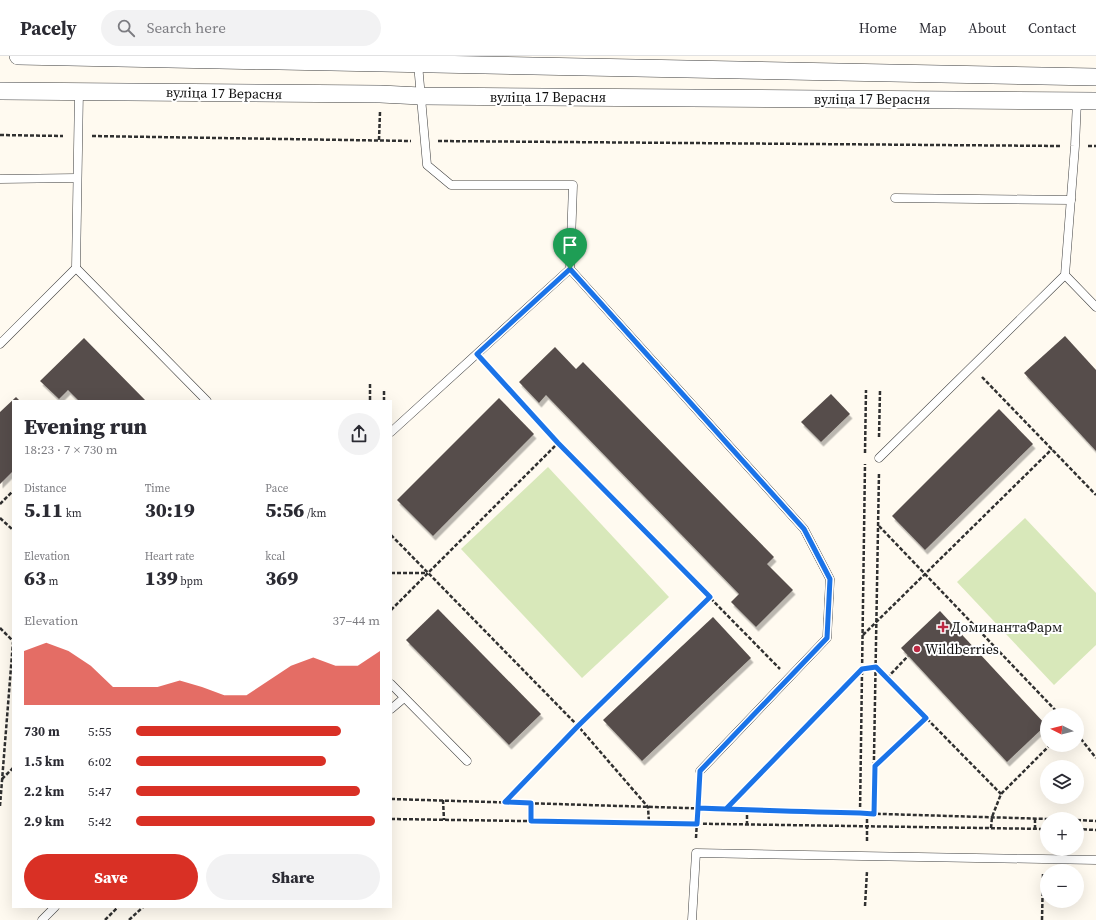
<!DOCTYPE html>
<html lang="en">
<head>
<meta charset="utf-8">
<style>
  :root { --surface:#fff; --page:#f2f2f3; --text:#2b2b33; --muted:#7c7c81; --line:#e1e1e2; --accent:#d93025 }
  body { margin:0; font-family:"Source Serif 4",serif; background:var(--page); color:var(--text); height:100vh; display:flex; flex-direction:column; font-size:15px; white-space:nowrap }
  * { box-sizing:border-box; margin:0 }
  p { font-size:13px; color:var(--muted) }
  .icon { flex:none; width:22px; height:22px; fill:none; stroke:currentColor; stroke-width:2; stroke-linecap:round; stroke-linejoin:round }
  .map { position:relative; flex:1; overflow:hidden }
  .details { position:absolute; left:12px; top:344px; width:380px; height:508px; display:flex; flex-direction:column; background:var(--surface); border-radius:0px; box-shadow:0 4px 16px #0002 }
  .details>* { flex:none }
  .needle { width:26px; rotate:276deg }
  .buttons { position:absolute; left:1040px; top:652px; display:grid; gap:8px }
  .buttons a { display:grid; place-items:center; width:44px; height:44px; border-radius:50%; background:var(--surface); box-shadow:0 4px 16px #0002; font-size:20px }
  .pin { position:absolute; display:grid; place-items:center; width:34px; height:34px; color:#fff; margin:-41px -17px; border-radius:50% 50% 50% 0; rotate:-45deg; box-shadow:0 0 4px #0007 }
  .pin .icon { rotate:45deg }
  .round { display:grid; place-items:center; flex:none; width:42px; height:42px; border-radius:21px; background:var(--page) }
  .head { display:flex; align-items:center; justify-content:space-between; height:68px; padding:0 12px }
  h1 { font-size:22px; font-weight:800; line-height:30px }
  .metrics { display:grid; grid-template-columns:repeat(3,1fr); gap:6px; height:68px; padding:4px 12px }
  .metrics div { display:grid; align-content:center }
  .metrics b { font-size:20px; font-weight:800 }
  .metrics small { font-size:11px; font-weight:400 }
  .metrics p { font-size:11px }
  .chart { height:112px; padding:8px 12px }
  .chart p { display:flex; justify-content:space-between }
  .chart svg { width:100%; height:72px; margin-top:4px; fill:var(--accent); opacity:.7 }
  .cta { display:flex; gap:8px; margin-top:auto; padding:8px 12px }
  .cta a { flex:1; height:46px; border-radius:24px; background:var(--accent); color:#fff; font-size:16px; font-weight:800; line-height:46px; text-align:center }
  .cta a+a { background:var(--page); color:var(--text) }
  ul { padding:0 12px; list-style:none; font-size:13px }
  li { display:grid; grid-template-columns:64px 48px 1fr; align-items:center; height:30px }
  li i { height:10px; border-radius:5px; background:var(--accent) }
  header { display:flex; align-items:center; gap:24px; box-sizing:border-box; height:56px; padding:0 20px; background:var(--surface); border-bottom:1px solid var(--line) }
  header strong { font-size:19px }
  nav { display:flex; gap:22px; margin-inline-start:auto; font-size:14px }
  .search { width:280px; height:36px; background:var(--page); display:flex; align-items:center; gap:10px; box-sizing:border-box; padding:0 14px; border-radius:22px; color:var(--muted); font-size:15px }
  .map>svg:first-child { display:block }
  .green { fill:#d8e8ba }
  .building { fill:#574e4b; filter:url(#shadow) }
  .lines { fill:none; stroke-linecap:round; stroke-linejoin:round }
  .lane-casing { stroke:#414141; stroke-width:9 }
  .street-casing { stroke:#414141; stroke-width:18 }
  .path { stroke:#303030; stroke-width:2.5; stroke-dasharray:4 2; stroke-linecap:butt }
  .lane { stroke:#fff; stroke-width:8 }
  .street { stroke:#fff; stroke-width:17 }
  .route-casing { stroke:#fff; stroke-width:8 }
  .route { stroke:#1a73e8; stroke-width:5 }
  .poi-dot { fill:#bc2943; stroke:#fff; stroke-width:1.5 }
  .labels { text-anchor:middle; dominant-baseline:central; stroke-width:4; stroke-linejoin:round; paint-order:stroke }
  .street-label { font-size:14px; fill:#0e0e0e; stroke:#fff }
  .poi-label { font-size:14px; fill:#0e0e0e; stroke:#fff; text-anchor:start }
</style>
</head>
<body>
<header>
<strong>Pacely</strong>
<div class="search"><svg class="icon" aria-label="search" viewBox="0 0 24 24"><circle cx="10" cy="10" r="6"/><path d="M15 15l6 6"/></svg>Search here</div>
<nav><a>Home</a><a>Map</a><a>About</a><a>Contact</a></nav>
</header>
<div class="map">
<svg width="1096" height="864" viewBox="0 0 1096 864">
  <defs>
    <filter id="shadow"><feDropShadow dx="2.5" dy="4.5" stdDeviation="0" flood-color="#0004"/></filter>
  </defs>
  <rect width="100%" height="100%" fill="#fffaf0"/>
  <!-- green -->
  <g class="green">
    <path d="M548,411l121,130 -87,81 -121,-129z"/>
    <path d="M1025,462l71,75v52l-42,40 -97,-103z"/>
  </g>
  <!-- building -->
  <g class="building">
    <path d="M1065,280l31,34v81l-72,-78z"/>
    <path d="M84,282l62,63h-67l-11,-11 -9,9 -19,-18z"/>
    <path d="M555,291l21,22 7,-7 191,195 -7,7 26,26 -37,37 -25,-25 8,-8 -193,-199 -7,8 -20,-21z"/>
    <path d="M831,338l19,20 -29,28 -20,-20z"/>
    <path d="M16,341l4,4h-7v70l-13,13v-72z"/>
    <path d="M499,342l35,36 -101,102 -36,-36z"/>
    <path d="M999,353l34,35 -108,106 -33,-34z"/>
    <path d="M438,553l103,105 -32,31 -103,-105z"/>
    <path d="M940,555l106,114 -39,37 -106,-114z"/>
    <path d="M713,561l38,41 -109,103 -39,-41z"/>
  </g>
  <g class="lines">
    <!-- lane casing -->
    <g class="lane-casing">
      <g id="lane">
        <path d="M418,8l9,101 24,20h122l-3,84 234,260 26,50 -3,59 -127,133"/>
        <path d="M0,123l77,-1"/>
        <path d="M895,142l176,2"/>
        <path d="M76,212l131,133"/>
        <path d="M1065,219l31,32"/>
        <path d="M0,288l76,-76 3,-177"/>
        <path d="M391,376l179,-163"/>
        <path d="M879,402l186,-183 10,-129 2,-45"/>
        <path d="M391,628l76,77"/>
        <path d="M391,653l13,-11"/>
        <path d="M42,864l13,-13"/>
        <path d="M692,864l4,-67 400,7"/>
      </g>
    </g>
    <!-- street casing -->
    <g class="street-casing">
      <g id="street">
        <path d="M18,0l1078,21"/>
        <path d="M0,35l380,3 41,2 675,5"/>
      </g>
    </g>
    <!-- path -->
    <g class="path">
      <path d="M0,79l63,1"/>
      <path d="M92,80l319,5"/>
      <path d="M379,84l1,-28"/>
      <path d="M438,85l623,5"/>
      <path d="M1088,90h8"/>
      <path d="M487,308l71,79 222,226"/>
      <path d="M982,321l114,118"/>
      <path d="M370,328v17"/>
      <path d="M384,335v10"/>
      <path d="M879,381l1,-46"/>
      <path d="M865,397l1,-63"/>
      <path d="M0,448l13,-13"/>
      <path d="M0,462l13,12"/>
      <path d="M879,470l181,189"/>
      <path d="M391,479l187,191 70,81 1,16"/>
      <path d="M391,517h36"/>
      <path d="M391,554l167,-167"/>
      <path d="M0,572l13,13"/>
      <path d="M863,579l189,-186"/>
      <path d="M887,622l21,-22"/>
      <path d="M1077,678l19,24"/>
      <path d="M875,710l51,-48"/>
      <path d="M2,723l11,-11"/>
      <path d="M391,743l657,20"/>
      <path d="M443,744l1,20"/>
      <path d="M506,746l72,-76 131,-129"/>
      <path d="M531,747v18"/>
      <path d="M0,750l13,-164"/>
      <path d="M726,753l136,-140 14,-2 125,127"/>
      <path d="M860,757l5,-349"/>
      <path d="M867,757v29"/>
      <path d="M873,758l6,-342"/>
      <path d="M391,763l656,10"/>
      <path d="M1035,763v10"/>
      <path d="M1077,764l19,1"/>
      <path d="M747,769v-15"/>
      <path d="M991,772l1,-11 9,-23 49,-49"/>
      <path d="M1077,773l19,1"/>
      <path d="M696,782l3,-53"/>
      <path d="M865,850l2,-35"/>
      <path d="M105,864l13,-13"/>
      <path d="M129,864l14,-13"/>
      <path d="M1042,864l1,-46"/>
    </g>
    <!-- lane -->
    <use href="#lane" class="lane"/>
    <!-- street -->
    <use href="#street" class="street"/>
  </g>
  <g class="lines">
    <!-- route casing -->
    <g class="route-casing">
      <path id="route" d="M570,213l-93,85 81,89 152,154 -132,129 -73,76 26,1v18l166,3 1,-16c54,2 108,4 162,5l14,1 1,-48 51,-48 -50,-51 -14,2 -136,140 -28,-1 2,-37 127,-133 3,-59 -26,-50 -234,-260"/>
    </g>
    <!-- route -->
    <use href="#route" class="route"/>
  </g>
  <!-- markers -->
  <g class="poi-dot">
    <path d="M941 565h4v4h4v4h-4v4h-4v-4h-4v-4h4z"/>
    <circle cx="917" cy="593" r="4"/>
  </g>
  <g class="labels">
    <!-- street labels -->
    <g class="street-label">
      <text transform="translate(224 37) rotate(1)">вуліца 17 Верасня</text>
      <text x="548" y="41">вуліца 17 Верасня</text>
      <text x="872" y="43">вуліца 17 Верасня</text>
    </g>
    <!-- poi labels -->
    <g class="poi-label">
      <text x="951" y="571">ДоминантаФарм</text>
      <text x="925" y="593">Wildberries</text>
    </g>
  </g>
</svg>
<div class="buttons">
<a><svg class="needle" viewBox="-14 -14 28 28"><path d="M0-13l5 13h-10z" fill="#e53935"/><path d="M0 13l5-13h-10z" fill="#7c7c81"/></svg></a>
<a><svg class="icon" aria-label="layers" viewBox="0 0 24 24"><path d="M12 4l9 5-9 5-9-5zM3 14l9 5 9-5"/></svg></a>
<a>+</a>
<a>−</a>
</div>
<div class="pin" style="left:570px;top:213px;background:#1e9e55"><svg class="icon" aria-label="arrive" viewBox="0 0 24 24"><path d="M6 21V4h12l-3 4 3 4H6"/></svg></div>
<section class="details">
<div class="head"><div><h1>Evening run</h1><p>18:23 · 7 × 730 m</p></div><a class="round"><svg class="icon" aria-label="share" viewBox="0 0 24 24"><path d="M12 15V3M7 8l5-5 5 5M5 13v7h14v-7"/></svg></a></div>
<div class="metrics">
<div><p>Distance</p><b>5.11<small> km</small></b></div>
<div><p>Time</p><b>30:19</b></div>
<div><p>Pace</p><b>5:56<small> /km</small></b></div>
</div>
<div class="metrics">
<div><p>Elevation</p><b>63<small> m</small></b></div>
<div><p>Heart rate</p><b>139<small> bpm</small></b></div>
<div><p>kcal</p><b>369</b></div>
</div>
<div class="chart"><p><span>Elevation</span>37–44 m</p>
<svg viewBox="0 0 160 44" preserveAspectRatio="none"><path d="M0 44V11L10 6L20 11L30 20L40 33L50 33L60 33L70 29L80 33L90 38L100 38L110 29L120 20L130 15L140 20L150 20L160 11V44z"/></svg>
</div>
<ul>
<li><b>730 m</b>5:55<i style="width:84%"></i></li>
<li><b>1.5 km</b>6:02<i style="width:78%"></i></li>
<li><b>2.2 km</b>5:47<i style="width:92%"></i></li>
<li><b>2.9 km</b>5:42<i style="width:98%"></i></li>
</ul>
<div class="cta"><a>Save</a><a>Share</a></div>
</section>
</div>
</body>
</html>
